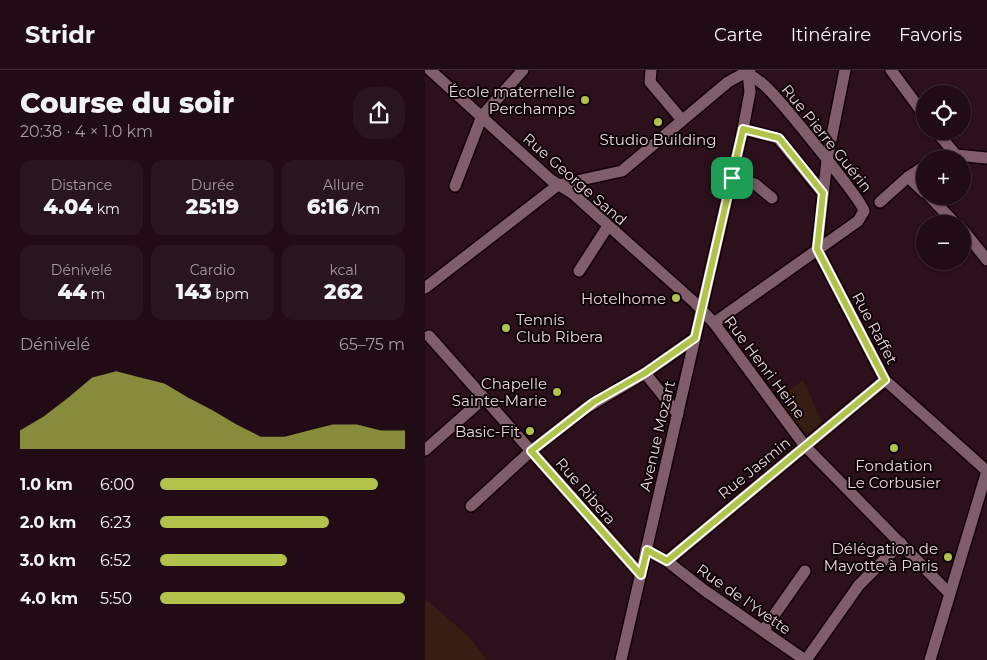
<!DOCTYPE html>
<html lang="fr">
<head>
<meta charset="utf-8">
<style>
  :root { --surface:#210c15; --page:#29151e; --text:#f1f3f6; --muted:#a29ba0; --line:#3e2c34; --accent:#b2c34c }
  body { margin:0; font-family:Montserrat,sans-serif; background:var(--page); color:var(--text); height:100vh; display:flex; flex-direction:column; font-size:19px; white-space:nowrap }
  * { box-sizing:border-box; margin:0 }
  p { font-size:16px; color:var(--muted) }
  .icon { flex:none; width:28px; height:28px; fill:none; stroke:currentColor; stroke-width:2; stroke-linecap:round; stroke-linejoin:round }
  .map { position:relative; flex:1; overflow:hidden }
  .side { display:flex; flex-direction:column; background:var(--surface); width:425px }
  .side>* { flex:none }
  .controls { position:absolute; left:491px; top:15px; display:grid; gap:10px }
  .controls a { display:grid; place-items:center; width:55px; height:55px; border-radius:50%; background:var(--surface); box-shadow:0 1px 4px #0004,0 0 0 1px var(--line); font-size:25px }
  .pin { position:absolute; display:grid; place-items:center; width:42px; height:42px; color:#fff; margin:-21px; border-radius:10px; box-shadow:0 2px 8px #0006 }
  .round { display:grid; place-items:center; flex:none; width:52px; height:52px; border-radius:20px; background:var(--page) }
  .head { display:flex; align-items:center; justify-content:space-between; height:85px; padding:0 20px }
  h1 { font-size:28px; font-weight:800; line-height:38px }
  .stats { display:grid; grid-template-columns:repeat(3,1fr); gap:8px; height:85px; padding:5px 20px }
  .stats div { display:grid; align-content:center; border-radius:12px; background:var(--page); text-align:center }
  .stats b { font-size:21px; font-weight:800 }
  .stats small { font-size:14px; font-weight:400 }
  .stats p { font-size:14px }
  .chart { height:140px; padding:10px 20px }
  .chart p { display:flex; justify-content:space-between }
  .chart svg { width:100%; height:90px; margin-top:5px; fill:var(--accent); opacity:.7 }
  ul { padding:0 20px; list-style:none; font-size:16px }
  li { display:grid; grid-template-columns:80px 60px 1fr; align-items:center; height:38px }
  li i { height:12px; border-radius:6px; background:var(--accent) }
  header { display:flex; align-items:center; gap:30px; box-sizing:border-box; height:70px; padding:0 25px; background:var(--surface); border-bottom:1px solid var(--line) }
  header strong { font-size:24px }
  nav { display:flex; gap:28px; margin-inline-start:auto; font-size:18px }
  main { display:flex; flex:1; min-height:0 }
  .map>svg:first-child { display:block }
  .green { fill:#371e13 }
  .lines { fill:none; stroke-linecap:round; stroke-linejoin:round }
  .minor-casing { stroke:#130007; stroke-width:14 }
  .minor { stroke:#805d6a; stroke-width:11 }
  .route-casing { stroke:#fff; stroke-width:10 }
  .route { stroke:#b2c34c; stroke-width:6 }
  .poi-dot { fill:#b2c34c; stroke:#0d0306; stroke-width:2 }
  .labels { text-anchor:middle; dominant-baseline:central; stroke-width:4; stroke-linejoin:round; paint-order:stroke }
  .poi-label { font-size:15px; fill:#e9d4db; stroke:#0d0306; text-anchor:end }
  .street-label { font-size:15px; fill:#e9d4db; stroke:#0d0306 }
</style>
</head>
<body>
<header>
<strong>Stridr</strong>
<nav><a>Carte</a><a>Itinéraire</a><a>Favoris</a></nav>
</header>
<main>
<section class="side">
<div class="head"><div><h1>Course du soir</h1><p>20:38 · 4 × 1.0 km</p></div><a class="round"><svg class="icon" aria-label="share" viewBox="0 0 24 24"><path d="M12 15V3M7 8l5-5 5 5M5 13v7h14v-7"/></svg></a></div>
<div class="stats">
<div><p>Distance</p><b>4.04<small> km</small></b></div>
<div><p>Durée</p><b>25:19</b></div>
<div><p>Allure</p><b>6:16<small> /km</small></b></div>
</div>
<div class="stats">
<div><p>Dénivelé</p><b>44<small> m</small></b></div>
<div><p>Cardio</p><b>143<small> bpm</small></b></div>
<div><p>kcal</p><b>262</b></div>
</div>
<div class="chart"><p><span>Dénivelé</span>65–75 m</p>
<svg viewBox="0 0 160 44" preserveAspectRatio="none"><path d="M0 44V35L10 28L20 19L30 9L40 6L50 9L60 12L70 19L80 25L90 32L100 38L110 38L120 35L130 32L140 32L150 35L160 35V44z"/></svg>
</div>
<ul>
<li><b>1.0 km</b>6:00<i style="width:89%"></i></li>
<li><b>2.0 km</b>6:23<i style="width:69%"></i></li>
<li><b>3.0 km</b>6:52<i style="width:52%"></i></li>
<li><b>4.0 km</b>5:50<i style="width:100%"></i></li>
</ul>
</section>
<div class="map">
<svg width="562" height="590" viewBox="0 0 562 590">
  <rect width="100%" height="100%" fill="#2c101c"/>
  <!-- green -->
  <g class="green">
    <path d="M378,310l19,42 -12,10 -6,-1 -26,-32z"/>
    <path d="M3,531l41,36 18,23h-62v-57z"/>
  </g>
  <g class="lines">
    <!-- minor casing -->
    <g class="minor-casing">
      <g id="minor">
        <path d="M5,0l121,110 21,13 122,109 20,21 91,123 144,147"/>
        <path d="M226,0l-1,12 32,38"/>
        <path d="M466,0l34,46"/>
        <path d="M318,59l35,9 45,55"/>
        <path d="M511,61l20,24"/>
        <path d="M521,89l10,-4 31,3"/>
        <path d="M483,107l17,16"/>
        <path d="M307,108l23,6 17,14"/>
        <path d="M30,116l27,-70 41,-46"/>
        <path d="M504,126l27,28"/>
        <path d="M455,132l28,-25 17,-11"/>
        <path d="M538,160l24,30"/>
        <path d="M392,179l68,131 102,91"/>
        <path d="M392,179l10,-89 18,-90"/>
        <path d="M154,201l29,-45"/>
        <path d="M0,218l133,-103 64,-14 106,-89 22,-12"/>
        <path d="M289,253l144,-102 6,-10c-3,-12 -87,-115 -100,-126 -6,-5 -13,-11 -20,-13"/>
        <path d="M4,266l212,239"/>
        <path d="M220,303l33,41"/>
        <path d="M0,380l59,-52"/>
        <path d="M46,436l60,-55 55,-43 59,-35 50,-35"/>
        <path d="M221,480l21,11 37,29 101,70"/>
        <path d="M242,491l218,-181"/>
        <path d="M338,561l42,-60"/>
        <path d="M196,590l122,-531 7,-37 -2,-19"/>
        <path d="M381,590l53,-75 42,-42"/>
        <path d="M505,590l57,-189"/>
      </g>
    </g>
    <!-- minor -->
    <use href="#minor" class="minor"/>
  </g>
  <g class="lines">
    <!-- route casing -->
    <g class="route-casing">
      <path id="route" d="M318,59l36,9 44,55 -6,56 68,131 -218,181 -20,-11 -6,25 -110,-124 63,-49 51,-29 50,-35z"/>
    </g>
    <!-- route -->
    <use href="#route" class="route"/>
  </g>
  <!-- markers -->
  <g class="poi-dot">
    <circle cx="160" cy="30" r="5"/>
    <circle cx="233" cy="52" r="5"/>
    <circle cx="251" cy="228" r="5"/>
    <circle cx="81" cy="258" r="5"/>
    <circle cx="132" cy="322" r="5"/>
    <circle cx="105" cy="361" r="5"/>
    <circle cx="469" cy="378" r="5"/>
    <circle cx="523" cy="487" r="5"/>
  </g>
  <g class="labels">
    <!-- poi labels -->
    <g class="poi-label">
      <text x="150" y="21">École maternelle<tspan x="150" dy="17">Perchamps</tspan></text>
      <text x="233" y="69" text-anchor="middle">Studio Building</text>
      <text x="241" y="228">Hotelhome</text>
      <text x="91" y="249" text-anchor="start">Tennis<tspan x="91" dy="17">Club Ribera</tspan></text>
      <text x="122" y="313">Chapelle<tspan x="122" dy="17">Sainte-Marie</tspan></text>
      <text x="95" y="361">Basic-Fit</text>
      <text x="469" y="395" text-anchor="middle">Fondation<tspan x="469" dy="17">Le Corbusier</tspan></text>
      <text x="513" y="478">Délégation de<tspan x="513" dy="17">Mayotte à Paris</tspan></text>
    </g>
    <!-- street labels -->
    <g class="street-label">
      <text transform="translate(402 68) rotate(51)">Rue Pierre Guérin</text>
      <text transform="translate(150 109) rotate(41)">Rue George Sand</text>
      <text transform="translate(450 258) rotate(62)">Rue Raffet</text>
      <text transform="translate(340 297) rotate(53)">Rue Henri Heine</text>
      <text transform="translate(232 366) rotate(-77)">Avenue Mozart</text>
      <text transform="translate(329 398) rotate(-39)">Rue Jasmin</text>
      <text transform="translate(161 421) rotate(49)">Rue Ribera</text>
      <text transform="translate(319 529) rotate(35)">Rue de l'Yvette</text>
    </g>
  </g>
</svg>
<div class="controls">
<a><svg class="icon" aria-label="locate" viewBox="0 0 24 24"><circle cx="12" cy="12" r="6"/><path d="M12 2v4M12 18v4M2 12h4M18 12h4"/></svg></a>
<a>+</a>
<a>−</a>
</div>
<div class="pin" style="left:307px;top:108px;background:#1e9e55"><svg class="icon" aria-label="arrive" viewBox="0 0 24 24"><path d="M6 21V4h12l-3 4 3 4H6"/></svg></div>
</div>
</main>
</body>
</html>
